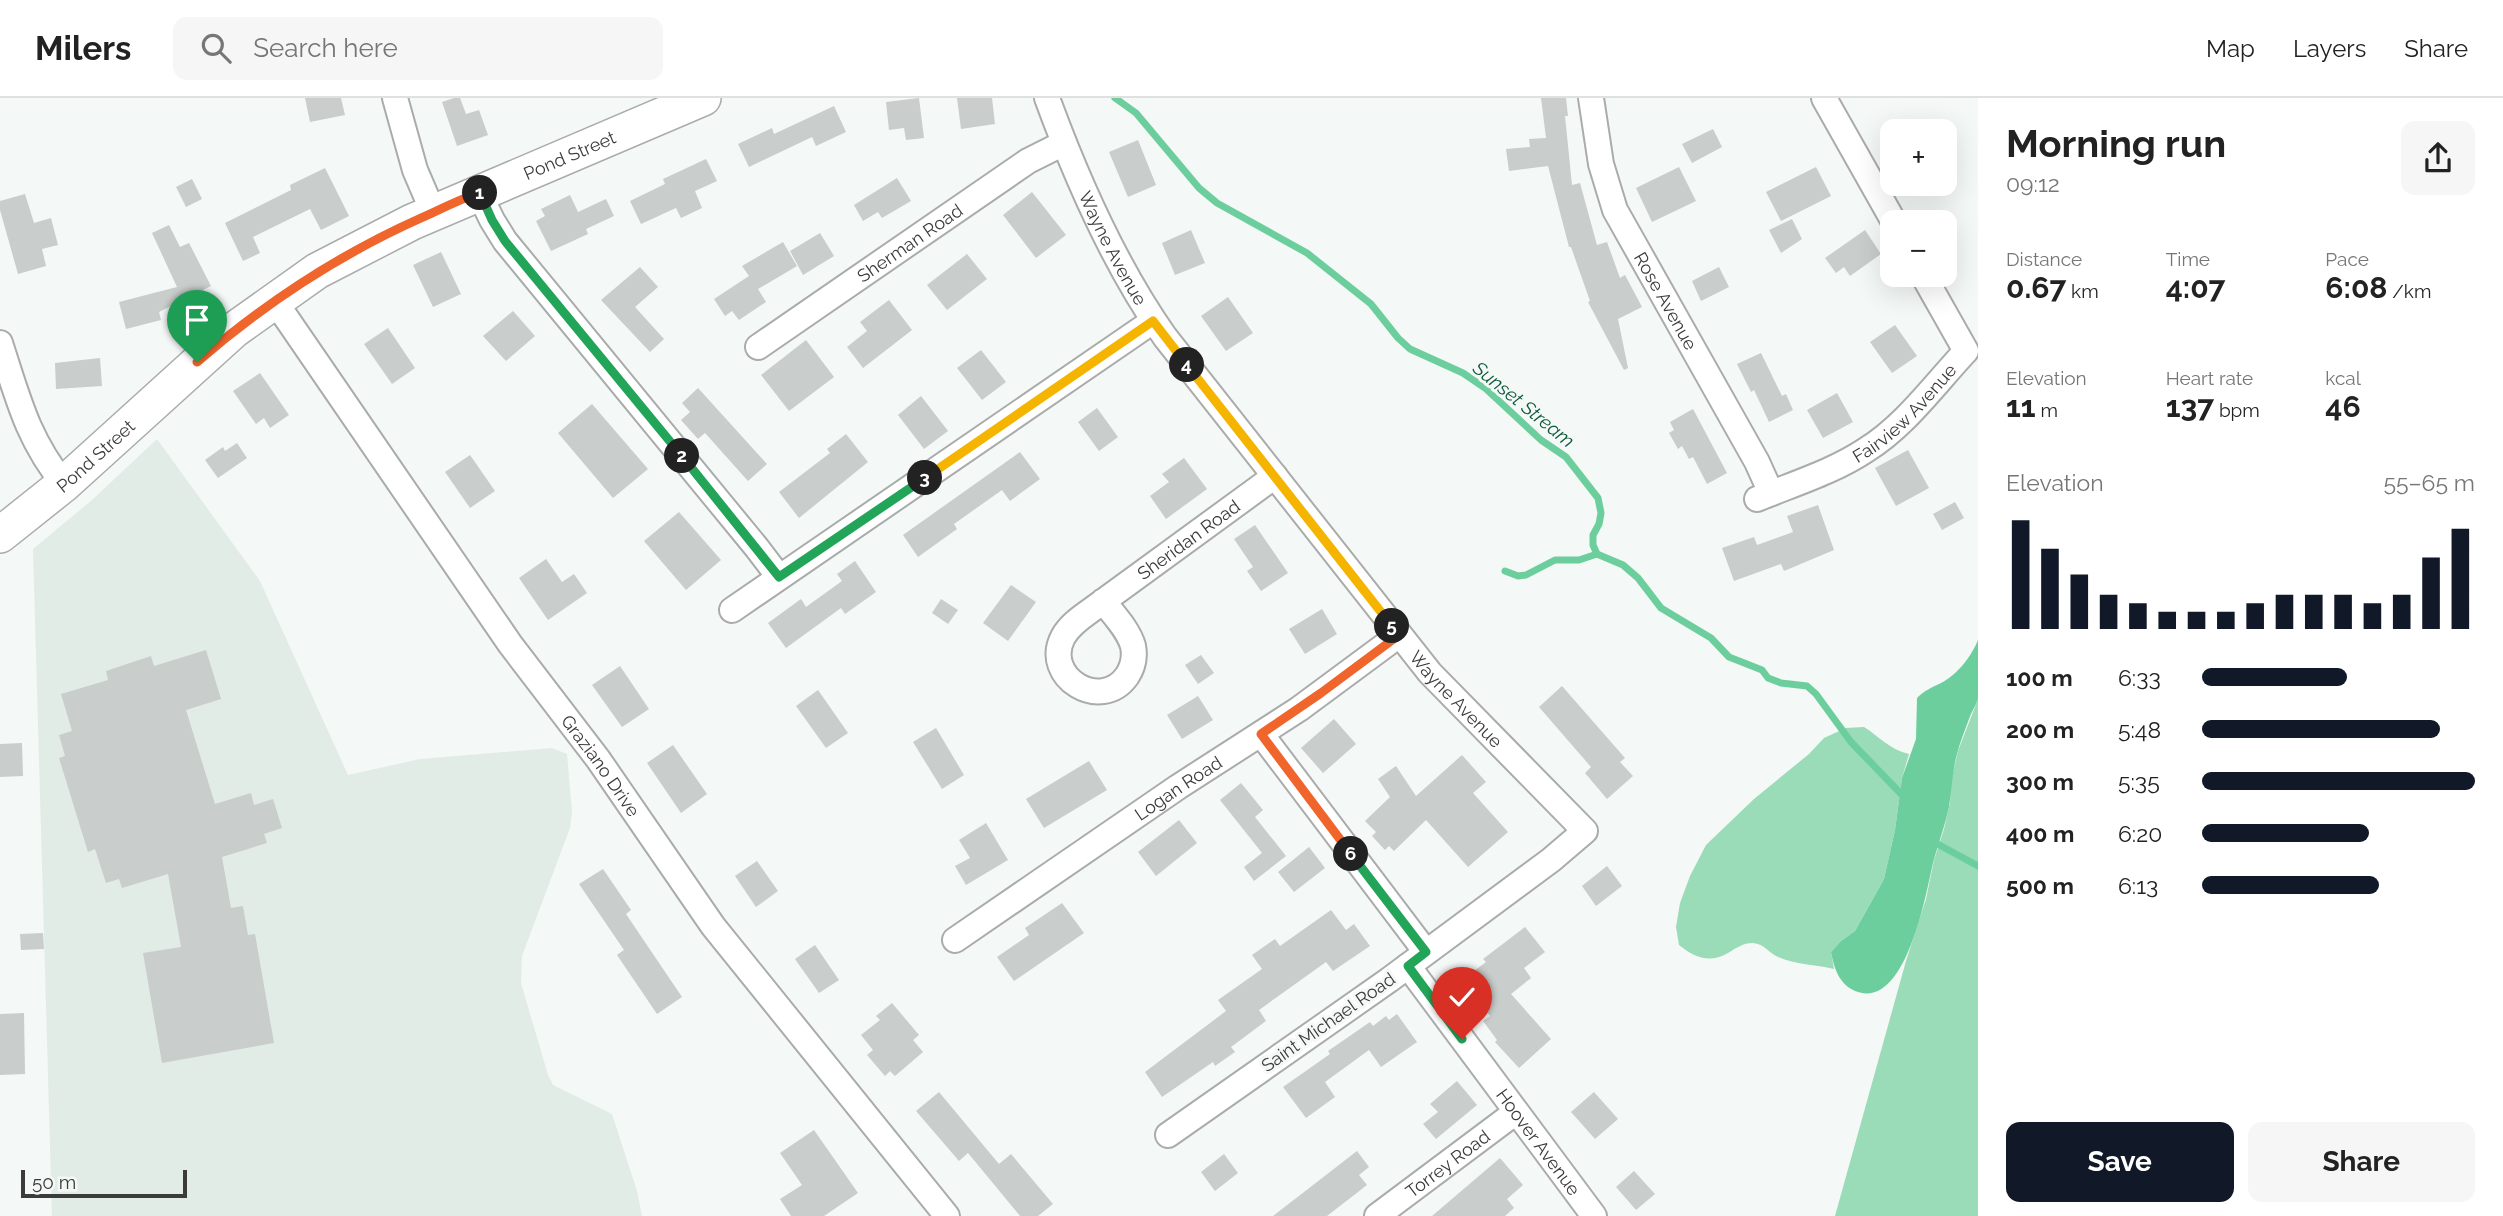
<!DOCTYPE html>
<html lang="en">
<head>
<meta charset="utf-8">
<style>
  :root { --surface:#fff; --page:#f6f6f6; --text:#222; --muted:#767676; --line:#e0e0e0; --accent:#111827 }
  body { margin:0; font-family:Raleway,sans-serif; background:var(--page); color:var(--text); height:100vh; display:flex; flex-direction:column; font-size:26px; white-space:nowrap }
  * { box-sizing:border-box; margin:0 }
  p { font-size:23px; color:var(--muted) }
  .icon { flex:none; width:38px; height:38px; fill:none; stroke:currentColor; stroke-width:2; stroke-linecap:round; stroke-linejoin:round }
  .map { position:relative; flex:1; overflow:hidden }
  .details { display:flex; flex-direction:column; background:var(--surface); width:525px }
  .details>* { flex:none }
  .fabs { position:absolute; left:1880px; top:21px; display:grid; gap:14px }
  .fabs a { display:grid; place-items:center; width:77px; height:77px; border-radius:14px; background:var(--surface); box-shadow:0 7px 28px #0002; font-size:35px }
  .scale { position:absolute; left:21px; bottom:18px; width:166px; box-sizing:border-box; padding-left:7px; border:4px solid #3a3b3a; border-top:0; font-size:19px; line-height:24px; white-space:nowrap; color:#3a3b3a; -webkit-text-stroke:5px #f4f8f6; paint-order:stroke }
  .pin { position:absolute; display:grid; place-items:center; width:60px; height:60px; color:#fff; margin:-72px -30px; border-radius:50% 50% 50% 0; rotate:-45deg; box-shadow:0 0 7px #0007 }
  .pin .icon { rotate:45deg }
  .km { position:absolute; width:35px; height:35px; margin:-18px; border-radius:50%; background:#222; color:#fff; font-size:19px; line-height:35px; text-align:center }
  .round { display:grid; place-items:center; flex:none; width:74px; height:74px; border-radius:14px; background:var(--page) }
  .head { display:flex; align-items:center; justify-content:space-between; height:119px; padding:0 28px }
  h1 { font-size:38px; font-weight:700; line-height:52px }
  .metrics { display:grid; grid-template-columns:repeat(3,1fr); gap:10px; height:119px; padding:7px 28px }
  .metrics div { display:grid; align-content:center }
  .metrics b { font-size:30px; font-weight:700 }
  .metrics small { font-size:19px; font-weight:400 }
  .metrics p { font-size:19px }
  .chart { height:196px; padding:14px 28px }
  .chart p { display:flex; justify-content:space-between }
  .chart svg { width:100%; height:126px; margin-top:7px; stroke:var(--accent); stroke-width:6 }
  .primary-button { display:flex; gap:14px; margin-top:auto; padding:14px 28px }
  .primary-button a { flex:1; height:80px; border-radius:14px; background:var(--accent); color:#fff; font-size:28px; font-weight:700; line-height:80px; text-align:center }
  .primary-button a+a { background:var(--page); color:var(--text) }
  ul { padding:0 28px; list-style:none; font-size:23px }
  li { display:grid; grid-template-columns:112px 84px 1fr; align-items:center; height:52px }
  li i { height:18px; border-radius:9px; background:var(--accent) }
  header { display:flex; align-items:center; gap:42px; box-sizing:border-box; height:98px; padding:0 35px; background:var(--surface); border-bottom:2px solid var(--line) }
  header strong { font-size:33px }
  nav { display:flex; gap:38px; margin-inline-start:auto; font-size:24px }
  .search { width:490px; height:63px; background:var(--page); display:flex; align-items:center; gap:18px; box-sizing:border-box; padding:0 24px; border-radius:14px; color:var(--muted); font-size:26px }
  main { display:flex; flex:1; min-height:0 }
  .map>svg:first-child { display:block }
  .built { fill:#e2ece6 }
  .green { fill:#99dcb7 }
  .water { fill:#6dce9d }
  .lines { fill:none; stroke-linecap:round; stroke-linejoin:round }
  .stream { stroke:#6dce9d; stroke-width:7 }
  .building { fill:#c9cdcb }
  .street-casing { stroke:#a9acaa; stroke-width:28 }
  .secondary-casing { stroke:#a9acaa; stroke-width:38 }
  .street { stroke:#fff; stroke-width:24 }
  .secondary { stroke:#fff; stroke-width:35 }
  .split-1-casing { stroke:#fff; stroke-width:14 }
  .split-2-casing { stroke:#fff; stroke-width:14 }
  .split-3-casing { stroke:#fff; stroke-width:14 }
  .split-4-casing { stroke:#fff; stroke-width:14 }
  .split-5-casing { stroke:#fff; stroke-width:14 }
  .split-6-casing { stroke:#fff; stroke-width:14 }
  .split-7-casing { stroke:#fff; stroke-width:14 }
  .split-1 { stroke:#f0652b; stroke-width:9 }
  .split-2 { stroke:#22a559; stroke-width:9 }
  .split-3 { stroke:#22a559; stroke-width:9 }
  .split-4 { stroke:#f5b400; stroke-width:9 }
  .split-5 { stroke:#f5b400; stroke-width:9 }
  .split-6 { stroke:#f0652b; stroke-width:9 }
  .split-7 { stroke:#22a559; stroke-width:9 }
  .labels { text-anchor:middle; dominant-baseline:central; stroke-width:6; stroke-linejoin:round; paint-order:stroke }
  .street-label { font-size:18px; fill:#3a3b3a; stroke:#f4f8f6 }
  .water-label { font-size:19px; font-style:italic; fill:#0c593a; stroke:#f4f8f6 }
</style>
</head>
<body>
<header>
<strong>Milers</strong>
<div class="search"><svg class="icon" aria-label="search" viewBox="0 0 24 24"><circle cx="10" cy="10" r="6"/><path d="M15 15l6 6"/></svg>Search here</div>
<nav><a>Map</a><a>Layers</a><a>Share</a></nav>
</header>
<main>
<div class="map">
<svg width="1978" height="1118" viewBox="0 0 1978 1118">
  <rect width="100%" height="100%" fill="#f4f8f6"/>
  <!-- built -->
  <path class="built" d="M157,341l103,142 88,194 72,-16 132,-11 15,6 5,58 -2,16 -48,128 -1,27 27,92 5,10 59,29 25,77 5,25h-590l-19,-667 59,-49z"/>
  <!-- green -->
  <g class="green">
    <path d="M1978,601v517h-143l71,-255 20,-62 8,-39 10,-31 6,-26 1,-22 7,-30z"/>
    <path d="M1864,629c16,10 26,23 45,27l-7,24 -7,52 -11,49 -29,52 -14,10 -10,11 3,17c-19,-5 -40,-4 -58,-13 -9,-5 -12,-12 -23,-13 -10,0 -17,5 -25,10 -19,11 -34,4 -49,-8l-3,-18 4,-24 10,-27 16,-31 48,-46 55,-45 15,-16 22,-10z"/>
  </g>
  <!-- water -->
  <path class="water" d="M1978,542c0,17 0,43 0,59 -2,7 -7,13 -9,20 -4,11 -9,23 -12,35 -5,18 -5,35 -8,53 -4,19 -11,37 -16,56 -7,30 -27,149 -78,128 -16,-7 -21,-23 -24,-39l10,-11 14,-10 29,-52 11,-49 7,-52 14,-39 1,-41c8,-8 14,-10 24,-15 16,-8 30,-26 37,-43z"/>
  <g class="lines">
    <!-- stream -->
    <g class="stream">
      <path d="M1115,0l21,15 63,75 18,15 90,50 64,51 27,34 12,11 53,24 22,15 56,52 25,17 32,41 3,15 -2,11 -6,11v10l4,9 26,11 15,13 23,30 50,30 18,19 33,13 6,8 13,5 26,3 9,8 35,48 55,57"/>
      <path d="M1505,473l13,5 8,-1 29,-15h24l18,-6"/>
      <path d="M1932,743l46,25"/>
    </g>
  </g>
  <!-- building -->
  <g class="building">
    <path d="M305,0h36l4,17 -35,7z"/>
    <path d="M454,0h6l6,16 13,-4 9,25 -31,11 -15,-44z"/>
    <path d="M919,0l5,40 -18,2 -2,-12 -15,2 -3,-28z"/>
    <path d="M957,0h35l3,26 -34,5z"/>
    <path d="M1541,0h25l2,18h-3l7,69 8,-2 17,62 10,-3 13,36 5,-3 17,32 -24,12 10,49 -4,2 -36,-68 2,-1 -19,-54h-2l-21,-81 -39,5 -3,-22 24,-2 -1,-8 17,-1z"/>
    <path d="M834,8l12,26 -30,14 -4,-9 -63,30 -11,-23 34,-16 2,6z"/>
    <path d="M1713,31l9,18 -30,16 -10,-19z"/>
    <path d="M1138,42l18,45 -28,12 -19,-45z"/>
    <path d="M706,61l11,22 -22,10 7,17 -21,10 -5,-10 -35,16 -11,-23 35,-17 -2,-5z"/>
    <path d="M1679,69l17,34 -44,21 -16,-34z"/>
    <path d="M1816,69l15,29 -50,25 -15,-29z"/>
    <path d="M325,70l24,48 -28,14 -11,-21 -57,28 7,16 -17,8 -18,-38 66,-33 -1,-5z"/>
    <path d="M897,80l14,23 -29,17 -4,-6 -15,9 -9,-16z"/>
    <path d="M192,81l10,20 -16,8 -10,-20z"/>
    <path d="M1032,94l34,43 -30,23 -33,-43z"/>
    <path d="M25,96l9,29 17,-5 7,27 -16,4 4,17 -28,8 -18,-64v-9z"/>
    <path d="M570,97l8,17 28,-13 8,17 -28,13 2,5 -37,17 -15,-30 9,-5 -4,-7z"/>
    <path d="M1792,121l10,20 -21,14 -12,-23z"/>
    <path d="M169,127l11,22 9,-4 22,43 -52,26 2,8 -35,9 -7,-27 58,-15 -25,-54z"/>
    <path d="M1191,132l14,33 -30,12 -13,-32z"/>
    <path d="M1865,132l16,24 -31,22 -6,-9 -8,6 -11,-15z"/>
    <path d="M820,135l14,23 -31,19 -13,-24z"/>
    <path d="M783,144l14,24 -39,23 8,13 -27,18 -7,-9 -7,5 -11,-17 35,-23 -7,-10z"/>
    <path d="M441,154l20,42 -28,13 -20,-42z"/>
    <path d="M967,156l20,25 -40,31 -20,-25z"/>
    <path d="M640,169l18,20 -23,20 29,32 -14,13 -49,-52z"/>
    <path d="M1719,169l10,20 -28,14 -9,-20z"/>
    <path d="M1228,199l25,36 -27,18 -25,-35z"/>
    <path d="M889,202l23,30 -49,38 -16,-21 20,-16 -7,-9z"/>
    <path d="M513,213l22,25 -29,25 -23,-25z"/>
    <path d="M1895,227l22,31 -25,17 -22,-31z"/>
    <path d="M388,230l27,40 -23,16 -28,-40z"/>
    <path d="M806,242l28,37 -45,34 -28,-36z"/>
    <path d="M981,252l25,32 -24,18 -25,-32z"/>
    <path d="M1761,255l21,43 4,-2 7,16 -24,12 -15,-32 -3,2 -14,-28z"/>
    <path d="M100,260l2,28 -46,3 -1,-26z"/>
    <path d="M260,275l29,42 -19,13 -6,-10 -8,6 -23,-33z"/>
    <path d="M698,290l69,76 -19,17 -43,-48 -7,6 -17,-19 9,-8 -8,-9z"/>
    <path d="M1837,295l16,29 -30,16 -16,-28z"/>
    <path d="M921,298l27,35 -24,18 -26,-34z"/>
    <path d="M592,306l56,65 -35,29 -55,-65z"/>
    <path d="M1097,310l21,29 -19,14 -21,-29z"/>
    <path d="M1693,311l34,64 -20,11 -14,-27 -4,2 -7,-13 -4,3 -9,-16 5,-3 -4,-8z"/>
    <path d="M846,336l22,28 -69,56 -20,-26 51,-39 -3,-4z"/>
    <path d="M237,345l10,15 -29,20 -13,-18 18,-13 2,4z"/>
    <path d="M1908,352l21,38 -33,18 -21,-38z"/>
    <path d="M1020,354l20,27 -30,22 -8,-11 -48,34 3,5 -39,28 -15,-22z"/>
    <path d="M470,357l25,36 -25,17 -25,-36z"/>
    <path d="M1184,360l23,31 -41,30 -16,-23 19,-14 -7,-8z"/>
    <path d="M1955,404l9,16 -22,12 -9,-16z"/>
    <path d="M1818,407l16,45 -50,21 -3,-7 -47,17 -12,-33 32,-11 3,8 36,-13 -6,-16z"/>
    <path d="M679,414l42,48 -35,30 -42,-49z"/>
    <path d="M1255,427l33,48 -27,18 -14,-20 6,-4 -19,-28z"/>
    <path d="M546,461l16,23 12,-8 13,19 -39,27 -29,-42z"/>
    <path d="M855,463l21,31 -31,22 -4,-6 -55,40 -18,-25 33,-24 5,8 36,-26 -5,-7z"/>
    <path d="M1011,487l25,17 -28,39 -25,-18z"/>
    <path d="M941,501l17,11 -10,14 -16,-11z"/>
    <path d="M1322,511l15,25 -32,20 -16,-25z"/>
    <path d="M206,552l15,49 -35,11 29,94 36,-11 3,12 19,-6 9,29 -18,6 3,9 -45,14 9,51 12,-2 5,29 7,-1 19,109 -112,20 -19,-110 38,-6 -13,-73 -46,14 -3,-9 -13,4 -11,-34 -7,3 -29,-94 6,-2 -6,-21 13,-4 -11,-37 47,-14 -2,-9 45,-15 3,10z"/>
    <path d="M1201,557l13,18 -16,11 -13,-19z"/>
    <path d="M620,568l29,43 -27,18 -30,-42z"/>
    <path d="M1562,588l63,72 -5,4 13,14 -26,23 -22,-26 6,-6 -52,-60z"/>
    <path d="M818,592l30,43 -22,15 -30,-42z"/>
    <path d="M1198,598l15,24 -31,19 -15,-24z"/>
    <path d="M1334,621l22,25 -33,29 -22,-25z"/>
    <path d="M936,630l28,47 -22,14 -29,-47z"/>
    <path d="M22,645l1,33 -23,1v-33z"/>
    <path d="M673,647l34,49 -26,19 -34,-50z"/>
    <path d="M1462,657l24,27 -13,11 35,39 -40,35 -42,-47 -32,31 -5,-5 -4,4 -13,-14 4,-4 -11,-11 25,-24 -12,-18 18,-13 20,30z"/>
    <path d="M1089,663l18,29 -63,38 -18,-29z"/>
    <path d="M1241,685l22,27 -8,7 31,39 -32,25 -10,-14 18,-14 -42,-53z"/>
    <path d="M1179,722l18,23 -41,33 -18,-24z"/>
    <path d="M986,725l22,37 -42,25 -11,-19 15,-8 -11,-18z"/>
    <path d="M1309,749l16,21 -31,24 -16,-20z"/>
    <path d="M757,763l21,30 -22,16 -21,-31z"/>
    <path d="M1607,768l15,20 -26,20 -14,-20z"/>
    <path d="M603,771l28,41 -5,4 56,83 -25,17 -40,-59 7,-5 -45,-66z"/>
    <path d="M1062,805l22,30 -70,48 -17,-24 32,-22 -4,-7z"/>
    <path d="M1331,812l15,20 8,-6 16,22 -37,25 -7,-9 -67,48 7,11 -35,26 4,5 -20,14 -2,-4 -51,35 -17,-25 81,-61 -8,-11 44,-31 -10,-14 23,-16 5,7z"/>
    <path d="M1525,829l20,25 -21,16 7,10 -20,16 40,45 -32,29 -24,-26 2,-2 -14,-19 7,-5 -28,-36 24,-18 -3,-3z"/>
    <path d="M43,835l1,16 -23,1 -1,-16z"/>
    <path d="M815,847l24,35 -20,13 -24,-34z"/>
    <path d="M892,905l27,32 -6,5 10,12 -28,24 -5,-5 -5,5 -18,-21 6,-5 -12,-15 19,-15 -4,-4z"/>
    <path d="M24,915l1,61 -25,1v-61z"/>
    <path d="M1397,916l20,28 -36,25 -12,-17 -44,32 10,15 -29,21 -23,-31 47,-33 -2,-3 42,-29 3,4 13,-10 3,4z"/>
    <path d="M1457,983l20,24 -41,34 -13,-15 15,-12 -8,-8z"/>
    <path d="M939,994l60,72 12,-10 42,50 -15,12h-18l-52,-63 -9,8 -43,-50z"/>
    <path d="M1594,994l24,27 -23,20 -24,-27z"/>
    <path d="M814,1032l44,63 -34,23h-33l-11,-17 22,-14 -22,-32z"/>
    <path d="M1357,1053l12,16 -10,8 8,10 -40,31h-54z"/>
    <path d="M1224,1056l14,19 -23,18 -14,-19z"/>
    <path d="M1500,1060l23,27 -16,14 7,9 -9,8h-73z"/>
    <path d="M1634,1073l21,23 -19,16 -20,-23z"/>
  </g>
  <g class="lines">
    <!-- street casing -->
    <g class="street-casing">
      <g id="street">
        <path d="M395,0l20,72 18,42"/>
        <path id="s1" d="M1047,0c30,82 68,168 118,239l265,336 155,158 -34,29 -162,120 -221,155"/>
        <path id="s2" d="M1591,0l10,66 14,46 142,252 14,31"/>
        <path d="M1824,0l70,124"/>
        <path d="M479,95l13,27 13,21 252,307 22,29"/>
        <path id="s3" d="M274,202l236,344 88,115 115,167 234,290"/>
        <path d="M0,245c18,55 27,95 64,141"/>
        <path id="s4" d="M758,249l270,-186 36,-18"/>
        <path id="s5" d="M1757,401c36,-15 76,-27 109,-49 39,-24 69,-66 100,-99l-43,-76"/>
        <path id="s6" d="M1103,503c10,13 25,28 30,45 2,10 0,21 -6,30 -26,37 -85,1 -64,-39 6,-11 17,-19 27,-26l185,-135"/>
        <path d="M732,512l421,-289"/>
        <path d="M1261,636l165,218"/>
        <path id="s7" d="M955,842l223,-153 121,-78 100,-74"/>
        <path id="s8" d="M1408,868l186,250"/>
        <path id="s9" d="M1377,1118l139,-104"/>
      </g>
    </g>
    <!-- secondary casing -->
    <g class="secondary-casing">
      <g id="secondary">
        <path id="s10" d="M0,437l64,-51 170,-154 83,-59 95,-49 291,-124"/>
      </g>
    </g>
    <!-- street -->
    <use href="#street" class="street"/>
    <!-- secondary -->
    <use href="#secondary" class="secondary"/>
  </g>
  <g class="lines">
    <!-- split-1 casing -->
    <g class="split-1-casing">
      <path id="split-1" d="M197,264c68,-59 141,-107 224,-144 19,-8 40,-20 59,-25"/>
    </g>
    <!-- split-2 casing -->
    <g class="split-2-casing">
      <path id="split-2" d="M480,95l12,27 13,21 177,215"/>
    </g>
    <!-- split-3 casing -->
    <g class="split-3-casing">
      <path id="split-3" d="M682,358l97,121 146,-99"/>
    </g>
    <!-- split-4 casing -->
    <g class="split-4-casing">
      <path id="split-4" d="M925,380l228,-157 34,44"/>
    </g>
    <!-- split-5 casing -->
    <g class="split-5-casing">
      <path id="split-5" d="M1187,267l205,261"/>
    </g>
    <!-- split-6 casing -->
    <g class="split-6-casing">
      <path id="split-6" d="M1351,756l-90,-120 60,-41 78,-58 -7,-9"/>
    </g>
    <!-- split-7 casing -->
    <g class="split-7-casing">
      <path id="split-7" d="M1351,756l75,98 -18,14 54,73"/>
    </g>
    <!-- split-1 -->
    <use href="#split-1" class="split-1"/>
    <!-- split-2 -->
    <use href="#split-2" class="split-2"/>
    <!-- split-3 -->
    <use href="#split-3" class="split-3"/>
    <!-- split-4 -->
    <use href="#split-4" class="split-4"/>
    <!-- split-5 -->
    <use href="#split-5" class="split-5"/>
    <!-- split-6 -->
    <use href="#split-6" class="split-6"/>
    <!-- split-7 -->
    <use href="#split-7" class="split-7"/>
  </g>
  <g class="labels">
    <!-- street labels -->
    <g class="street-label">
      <text stroke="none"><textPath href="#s10" startOffset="691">Pond Street</textPath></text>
      <text stroke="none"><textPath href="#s4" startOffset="184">Sherman Road</textPath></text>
      <text stroke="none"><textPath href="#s1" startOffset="164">Wayne Avenue</textPath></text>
      <text stroke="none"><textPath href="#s2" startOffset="219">Rose Avenue</textPath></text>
      <text stroke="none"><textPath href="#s5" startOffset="173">Fairview Avenue</textPath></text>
      <text stroke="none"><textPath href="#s10" startOffset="124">Pond Street</textPath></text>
      <text stroke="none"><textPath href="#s6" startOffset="357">Sheridan Road</textPath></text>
      <text stroke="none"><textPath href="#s1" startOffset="732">Wayne Avenue</textPath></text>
      <text stroke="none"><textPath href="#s3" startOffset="569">Graziano Drive</textPath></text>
      <text stroke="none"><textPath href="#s7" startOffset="270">Logan Road</textPath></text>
      <text transform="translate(1328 924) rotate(-35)">Saint Michael Road</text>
      <text stroke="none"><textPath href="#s8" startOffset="219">Hoover Avenue</textPath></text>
      <text stroke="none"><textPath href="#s9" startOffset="88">Torrey Road</textPath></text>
    </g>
    <!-- water labels -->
    <g class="water-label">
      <text transform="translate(1524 306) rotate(39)">Sunset Stream</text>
    </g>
  </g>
</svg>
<div class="fabs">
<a>+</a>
<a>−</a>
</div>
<div class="scale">50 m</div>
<div class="pin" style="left:197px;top:264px;background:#1e9e55"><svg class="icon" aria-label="arrive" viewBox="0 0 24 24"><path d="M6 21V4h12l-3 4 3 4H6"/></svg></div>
<div class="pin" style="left:1462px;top:941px;background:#d93025"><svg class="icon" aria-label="check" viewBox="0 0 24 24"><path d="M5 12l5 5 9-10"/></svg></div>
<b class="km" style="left:480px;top:95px">1</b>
<b class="km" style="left:682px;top:358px">2</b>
<b class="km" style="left:925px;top:380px">3</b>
<b class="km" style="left:1187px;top:267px">4</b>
<b class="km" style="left:1392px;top:528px">5</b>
<b class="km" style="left:1351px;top:756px">6</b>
</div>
<section class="details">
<div class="head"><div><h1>Morning run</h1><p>09:12</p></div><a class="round"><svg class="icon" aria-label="share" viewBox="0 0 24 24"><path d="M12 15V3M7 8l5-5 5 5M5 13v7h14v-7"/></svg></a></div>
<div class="metrics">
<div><p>Distance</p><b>0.67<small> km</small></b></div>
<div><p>Time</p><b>4:07</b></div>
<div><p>Pace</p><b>6:08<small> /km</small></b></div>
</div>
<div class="metrics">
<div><p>Elevation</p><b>11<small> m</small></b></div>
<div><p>Heart rate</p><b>137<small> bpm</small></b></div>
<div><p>kcal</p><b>46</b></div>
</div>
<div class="chart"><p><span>Elevation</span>55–65 m</p>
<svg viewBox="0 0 160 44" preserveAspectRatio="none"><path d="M5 44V6M15 44V16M25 44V25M35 44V32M45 44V35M55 44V38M65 44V38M75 44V38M85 44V35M95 44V32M105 44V32M115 44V32M125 44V35M135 44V32M145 44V19M155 44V9"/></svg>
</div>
<ul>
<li><b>100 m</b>6:33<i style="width:53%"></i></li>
<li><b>200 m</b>5:48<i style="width:87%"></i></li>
<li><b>300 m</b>5:35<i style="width:100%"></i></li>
<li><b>400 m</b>6:20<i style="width:61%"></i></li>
<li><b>500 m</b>6:13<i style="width:65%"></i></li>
</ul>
<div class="primary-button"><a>Save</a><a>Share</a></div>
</section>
</main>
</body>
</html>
